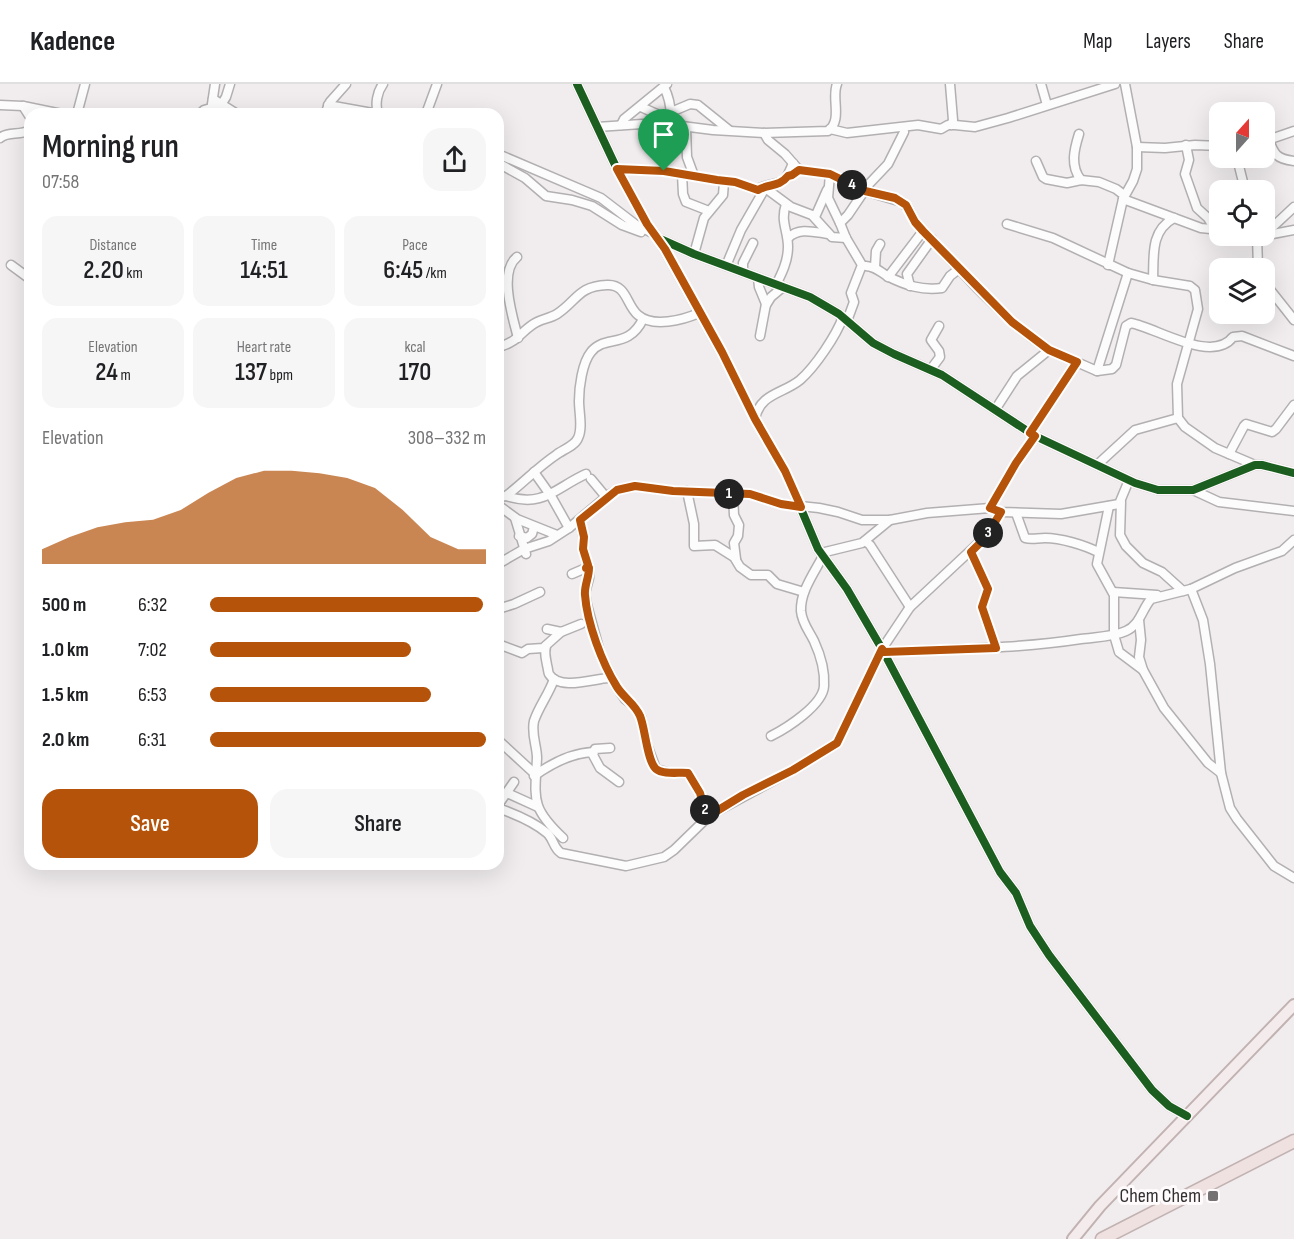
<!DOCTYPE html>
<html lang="en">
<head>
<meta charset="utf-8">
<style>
  :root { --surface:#fff; --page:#f6f6f6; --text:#202124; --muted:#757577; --line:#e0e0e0; --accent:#b45309 }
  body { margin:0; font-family:"Sofia Sans Condensed",sans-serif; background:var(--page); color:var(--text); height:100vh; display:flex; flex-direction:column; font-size:22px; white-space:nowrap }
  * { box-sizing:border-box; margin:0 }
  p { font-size:20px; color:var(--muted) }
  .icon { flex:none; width:33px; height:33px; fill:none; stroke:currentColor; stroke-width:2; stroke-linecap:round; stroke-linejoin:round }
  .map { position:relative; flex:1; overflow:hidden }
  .side { position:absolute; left:24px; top:24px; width:480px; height:762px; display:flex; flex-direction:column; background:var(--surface); border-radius:18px; box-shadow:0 6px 24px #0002 }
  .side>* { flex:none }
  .needle { width:39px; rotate:21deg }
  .fabs { position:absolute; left:1209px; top:18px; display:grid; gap:12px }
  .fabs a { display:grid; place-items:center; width:66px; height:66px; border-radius:12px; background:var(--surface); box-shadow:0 6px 24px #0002; font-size:30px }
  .pin { position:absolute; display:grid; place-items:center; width:51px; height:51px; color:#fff; margin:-62px -26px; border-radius:50% 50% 50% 0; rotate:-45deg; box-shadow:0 0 6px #0007 }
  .pin .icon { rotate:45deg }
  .km { position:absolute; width:30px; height:30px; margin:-15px; border-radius:50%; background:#222; color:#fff; font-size:16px; line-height:30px; text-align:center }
  .round { display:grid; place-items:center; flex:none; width:63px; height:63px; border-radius:18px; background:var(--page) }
  .summary { display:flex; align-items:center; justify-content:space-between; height:102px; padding:0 18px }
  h1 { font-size:33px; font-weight:600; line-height:45px }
  .figures { display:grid; grid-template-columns:repeat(3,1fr); gap:9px; height:102px; padding:6px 18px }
  .figures div { display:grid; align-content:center; border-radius:15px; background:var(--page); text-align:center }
  .figures b { font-size:26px; font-weight:600 }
  .figures small { font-size:16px; font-weight:400 }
  .figures p { font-size:16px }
  .chart { height:168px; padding:12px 18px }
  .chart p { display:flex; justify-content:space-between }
  .chart svg { width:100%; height:108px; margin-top:6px; fill:var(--accent); opacity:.7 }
  .action { display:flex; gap:12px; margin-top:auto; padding:12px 18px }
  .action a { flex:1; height:69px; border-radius:18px; background:var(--accent); color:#fff; font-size:24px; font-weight:600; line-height:69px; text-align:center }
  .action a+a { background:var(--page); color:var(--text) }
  ul { padding:0 18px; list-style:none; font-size:20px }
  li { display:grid; grid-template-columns:96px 72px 1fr; align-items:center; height:45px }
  li i { height:15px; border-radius:8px; background:var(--accent) }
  header { display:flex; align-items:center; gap:36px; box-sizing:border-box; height:84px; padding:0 30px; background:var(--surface); border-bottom:2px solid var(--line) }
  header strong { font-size:28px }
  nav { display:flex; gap:33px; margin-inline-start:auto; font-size:21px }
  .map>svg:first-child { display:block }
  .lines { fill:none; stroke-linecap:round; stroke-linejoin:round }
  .minor-casing { stroke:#b3b0b1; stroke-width:11 }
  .major-casing { stroke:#c2b2b2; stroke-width:14 }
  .highway-casing { stroke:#c2b2b2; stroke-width:15 }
  .minor { stroke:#fdfcfd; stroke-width:8 }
  .major { stroke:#f4ebec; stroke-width:10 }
  .highway { stroke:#efe1e0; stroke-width:12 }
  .cycleway-casing { stroke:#fffafb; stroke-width:11 }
  .cycleway { stroke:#1b5e20; stroke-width:8 }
  .route-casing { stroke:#fff; stroke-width:12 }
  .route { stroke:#b45309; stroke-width:8 }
  .poi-dot { fill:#747272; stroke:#fffafb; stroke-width:2 }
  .labels { text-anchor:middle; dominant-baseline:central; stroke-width:6; stroke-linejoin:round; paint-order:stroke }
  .poi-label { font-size:20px; fill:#312f2f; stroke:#fffafb; text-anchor:end }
</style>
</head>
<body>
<header>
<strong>Kadence</strong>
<nav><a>Map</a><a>Layers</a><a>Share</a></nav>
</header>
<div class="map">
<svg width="1294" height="1155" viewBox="0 0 1294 1155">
  <rect width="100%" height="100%" fill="#f1edef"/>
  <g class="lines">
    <!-- minor casing -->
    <g class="minor-casing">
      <g id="minor">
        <path d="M577,0l40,85 30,55 11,14 36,16 116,43 29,17 34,29 21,11 48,21 93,61 100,47 23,7h35l62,-25h7l32,8"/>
        <path d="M950,0l3,36 -2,5"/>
        <path d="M1041,0l6,21"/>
        <path d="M664,3c6,12 8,24 6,38"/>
        <path d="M213,15l24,15"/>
        <path d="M212,20l3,-20"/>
        <path d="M0,21l23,1 39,8"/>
        <path d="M328,21l50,9"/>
        <path d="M23,22l7,11"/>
        <path d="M641,23l18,8 11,10"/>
        <path d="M671,28l19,-8 8,1 31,25"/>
        <path d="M77,30l8,-30"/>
        <path d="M200,30l4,-4 17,-5 5,-8 4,-13"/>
        <path d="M325,30l5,-12 16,-18"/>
        <path d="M378,30c-3,-10 -1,-22 5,-30"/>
        <path d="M426,30l11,-30"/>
        <path d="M621,41l3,-6 43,-35"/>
        <path d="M597,43l45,-3 32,1 39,5 51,3 64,-2c15,-11 3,-33 9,-47"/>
        <path d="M686,43l1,30 7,19"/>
        <path d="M830,45l17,4 71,-8 23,4 7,-4h7l20,2 33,-9 107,-34"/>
        <path d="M764,49l4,7 17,14 14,16 31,4 35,17 37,11 6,6 7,14 62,66 35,34 19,15 18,13 48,21 15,-2 4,-4 10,-39 5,-3c26,5 81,41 102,14l9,-1 52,20"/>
        <path d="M1079,50c-5,16 -9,32 2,46"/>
        <path d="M0,54c8,-7 20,-2 30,-8"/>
        <path d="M1268,54c6,16 8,21 26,23"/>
        <path d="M1265,57l29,-10"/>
        <path d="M1186,61l3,15 -4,14 12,34 11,10 7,12"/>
        <path d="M1137,63l28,1 30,-3 25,1"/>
        <path d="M498,70l103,44 34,26 19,10"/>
        <path d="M1237,74l8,32"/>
        <path d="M1036,77l7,16 3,2 21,4 14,-3 18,2 17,7 8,6"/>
        <path d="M498,79l27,15 21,18 26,4 20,6 30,19 19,7"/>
        <path d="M617,85l47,2 53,9 18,2 22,8h11l23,17 21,8 20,22 14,1"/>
        <path d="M682,90l1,20 3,8 23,9"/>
        <path d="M830,90l-2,24 12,25"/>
        <path d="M760,104c22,-10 22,3 33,-25"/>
        <path d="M1123,115l78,29 19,2"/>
        <path d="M815,133l12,-27"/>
        <path d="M1007,140l46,14 75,35 25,7 37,6 5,4 3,19 -21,75 1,34 7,9 30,21 40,17"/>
        <path d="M1264,151l30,-28"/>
        <path d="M1257,152l1,32"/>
        <path d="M1257,153l37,-7"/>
        <path d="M658,154l64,115 39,77 24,41 33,78 29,40 35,60 118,223 16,21 14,33 19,29 103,135 17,16 18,10"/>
        <path d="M788,154c11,-11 26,-6 40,-4"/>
        <path d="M694,170l10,-36 19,-23 1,-13"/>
        <path d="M517,173c-19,15 -4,61 1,81"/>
        <path d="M11,181l19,14"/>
        <path d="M1108,181l15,-66 10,-18 4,-12v-22l-12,-63"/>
        <path d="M726,182l15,-36 23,-40"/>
        <path d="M866,182c10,1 13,5 21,10 18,9 35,15 55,12l8,-12 9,-7"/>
        <path d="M875,183l1,-16 4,-7"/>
        <path d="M743,188v-9l10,-20"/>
        <path d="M888,193l35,-46"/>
        <path d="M758,194l1,9 7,17 -6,32"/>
        <path d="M1153,196c1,-24 -3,-49 21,-62"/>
        <path d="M1264,198l30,38"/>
        <path d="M776,201c6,-12 12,-24 12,-38 0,-17 -8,-25 -2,-43"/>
        <path d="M910,202l-3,-12 25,-35"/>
        <path d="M766,221l5,-8 12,-10"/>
        <path d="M847,237l7,-19 -3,-9 11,-28 -16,-27 -6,-15 8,-8 21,-31 19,-20 16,-32"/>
        <path d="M498,263c18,-4 21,-13 34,-22 7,-6 17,-6 25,-11 20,-13 21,-28 50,-29 20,-1 19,20 31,30 15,13 45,5 61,-2"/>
        <path d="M931,285l9,-12 -1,-6 -8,-11 8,-14"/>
        <path d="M1097,287l31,-98"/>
        <path d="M995,326l22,-34 32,-26"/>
        <path d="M755,335c5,-26 28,-25 45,-39 15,-13 36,-44 43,-63"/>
        <path d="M1030,349l47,-71"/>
        <path d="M1229,370l15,-28 2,-2 26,8 4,-3 18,-24"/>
        <path d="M1097,381l38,-35 43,-12"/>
        <path d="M534,388l17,24 18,32"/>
        <path d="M591,395l15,18"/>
        <path d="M1193,406l26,12 75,9"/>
        <path d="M687,407l7,33v22l21,-1 19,12 6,10 11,8h17l9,9 27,8"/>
        <path d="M733,410l1,21 5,10 -1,11 -4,7 2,16"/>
        <path d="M506,412c38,12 49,-8 80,-22"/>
        <path d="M498,413l8,-1c17,-13 32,-29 50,-41 6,-5 19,-9 22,-17 5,-10 1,-25 1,-37 0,-13 3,-38 12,-49 14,-18 37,-2 52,-33"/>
        <path d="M1121,418l-1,33 6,11 17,17 19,9 21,19"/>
        <path d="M498,421l19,14 40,16"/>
        <path d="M1109,422l-12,58 17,31v40l5,17 24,18"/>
        <path d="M996,426l5,2 60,2 58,-10 10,-24"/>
        <path d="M1016,429l9,25c7,2 12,0 20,0 16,0 39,7 53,14"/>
        <path d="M515,434l11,36"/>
        <path d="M580,436l4,19 -1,10 6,19v10l-4,15 2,12 14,51 15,30 9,13 8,6 8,12 6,28 9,24 14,4h18l12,20 7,24"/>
        <path d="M519,452l8,2 5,-4 2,-7"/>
        <path d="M865,457l5,4 40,62"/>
        <path d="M971,468l17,37 -6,18 14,41"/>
        <path d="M821,469l41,-10 28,-23"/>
        <path d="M498,480l26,-15 25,-8 20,-13 37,-31 11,-7 18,-4 38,5 77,3 31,10 38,4 19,4 24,8h28l37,-7 63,-5 26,-45 19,-27"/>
        <path d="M572,490l14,-6 2,-3"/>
        <path d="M1191,505l12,31 7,44 11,109 9,35 7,11 37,47 20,12"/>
        <path d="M1113,508l44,3"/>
        <path d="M498,525l16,-5 26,-12"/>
        <path d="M1139,536l2,20 -2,17 4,13 21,38 44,55 13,10"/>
        <path d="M547,545l14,3 20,-8"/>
        <path d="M498,560l24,9 6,-4 15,-1 18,-16"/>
        <path d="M546,562c-2,8 0,12 1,19 1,3 1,7 2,9 10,17 44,5 59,4"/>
        <path d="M884,568c66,-3 132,-3 197,-13 14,-2 32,-2 45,-8 14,-6 16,-22 25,-32l40,-10 44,-21 47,-17 12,-11"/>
        <path d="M554,595c-5,15 -15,27 -20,42 -3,13 3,25 3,37 -2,41 -7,49 26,80"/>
        <path d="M771,652c16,-8 52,-31 53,-50 1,-15 -4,-32 -10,-45 -5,-10 -12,-18 -13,-30 -1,-19 13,-38 22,-55"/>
        <path d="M498,656l37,34"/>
        <path d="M610,664l-15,1 -2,6 7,13 19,14"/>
        <path d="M534,692c18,-13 37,-23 59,-24"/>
        <path d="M507,709l31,14"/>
        <path d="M498,721l16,-23"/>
        <path d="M498,724c17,6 35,13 49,25 7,6 6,15 14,20l65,13 38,-9 10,-7 36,-35 83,-45 44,-27 45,-94 28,-42 75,-70 16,-25"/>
      </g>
    </g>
    <!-- major casing -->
    <g class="major-casing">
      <path id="major" d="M1073,1155l27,-33 194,-201"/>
    </g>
    <!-- highway casing -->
    <g class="highway-casing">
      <path id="highway" d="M1102,1155l192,-98"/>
    </g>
    <!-- minor -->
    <use href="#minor" class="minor"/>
    <!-- major -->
    <use href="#major" class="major"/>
    <!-- highway -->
    <use href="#highway" class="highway"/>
    <!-- cycleway casing -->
    <g class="cycleway-casing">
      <g id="cycleway">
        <path d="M577,0l40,85 30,55 11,14 36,16 116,43 29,17 34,29 21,11 48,21 93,61 100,47 23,7h35l62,-25h7l32,8"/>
        <path d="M658,154l64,115 39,77 24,41 33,78 29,40 35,60 118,223 16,21 14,33 19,29 103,135 17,16 18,10"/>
      </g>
    </g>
    <!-- cycleway -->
    <use href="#cycleway" class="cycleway"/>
  </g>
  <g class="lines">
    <!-- route casing -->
    <g class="route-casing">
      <path id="route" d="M617,85l47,2 53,9 18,2 23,8c12,-7 20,-2 30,-14l4,-1 7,-5 31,4 35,17 30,7 11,7 9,17 8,9 89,91 37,28 28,12 -47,71 5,3 -19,27 -26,45 11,4 -15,25 -15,15 17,37 -6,18 14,41 -112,4 -2,-3 -45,94 -44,27 -50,25 -36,22 -7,-24 -12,-20c-9,-1 -25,2 -32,-4 -9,-8 -11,-42 -16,-53 -5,-12 -16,-18 -23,-29 -15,-24 -30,-64 -32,-92 -1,-9 4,-17 4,-27h-3l2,-3 -5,-16 1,-12 -4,-17 37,-30 18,-4 38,5 77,3 31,10 20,3 -16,-36 -30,-52 -33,-67 -57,-103 -18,-25z"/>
    </g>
    <!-- route -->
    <use href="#route" class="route"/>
  </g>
  <!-- markers -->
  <rect class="poi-dot" x="1207" y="1106" width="12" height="12" rx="3"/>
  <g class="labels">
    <!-- poi labels -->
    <g class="poi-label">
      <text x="1201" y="1112">Chem Chem</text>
    </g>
  </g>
</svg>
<div class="fabs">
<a><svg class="needle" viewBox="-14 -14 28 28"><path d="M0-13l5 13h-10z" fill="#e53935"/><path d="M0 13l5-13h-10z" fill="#757577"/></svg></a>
<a><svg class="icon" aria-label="locate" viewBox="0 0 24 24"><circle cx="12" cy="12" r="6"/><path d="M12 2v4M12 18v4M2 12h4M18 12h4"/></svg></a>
<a><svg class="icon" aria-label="layers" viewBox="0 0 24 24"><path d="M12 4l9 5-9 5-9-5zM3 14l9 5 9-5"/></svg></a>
</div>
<div class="pin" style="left:664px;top:87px;background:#1e9e55"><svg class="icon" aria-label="arrive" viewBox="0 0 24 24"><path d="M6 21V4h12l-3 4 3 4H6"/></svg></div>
<b class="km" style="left:729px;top:410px">1</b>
<b class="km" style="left:705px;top:726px">2</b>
<b class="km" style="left:988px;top:449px">3</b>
<b class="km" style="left:852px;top:101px">4</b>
<section class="side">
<div class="summary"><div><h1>Morning run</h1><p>07:58</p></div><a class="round"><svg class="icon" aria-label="share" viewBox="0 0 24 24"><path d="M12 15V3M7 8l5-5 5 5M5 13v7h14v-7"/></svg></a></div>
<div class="figures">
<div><p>Distance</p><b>2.20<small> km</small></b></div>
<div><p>Time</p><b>14:51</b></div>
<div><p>Pace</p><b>6:45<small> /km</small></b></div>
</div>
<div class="figures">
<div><p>Elevation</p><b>24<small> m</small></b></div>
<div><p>Heart rate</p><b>137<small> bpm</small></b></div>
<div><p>kcal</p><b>170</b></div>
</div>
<div class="chart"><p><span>Elevation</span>308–332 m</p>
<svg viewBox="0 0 160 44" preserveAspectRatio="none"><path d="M0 44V38L10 33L20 29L30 27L40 26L50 22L60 15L70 9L80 6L90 6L100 7L110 9L120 13L130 22L140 33L150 38L160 38V44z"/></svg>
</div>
<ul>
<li><b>500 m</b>6:32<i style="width:99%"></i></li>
<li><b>1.0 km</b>7:02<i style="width:73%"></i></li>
<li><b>1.5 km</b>6:53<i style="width:80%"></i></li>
<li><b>2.0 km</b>6:31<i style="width:100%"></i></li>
</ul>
<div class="action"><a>Save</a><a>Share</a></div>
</section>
</div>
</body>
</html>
